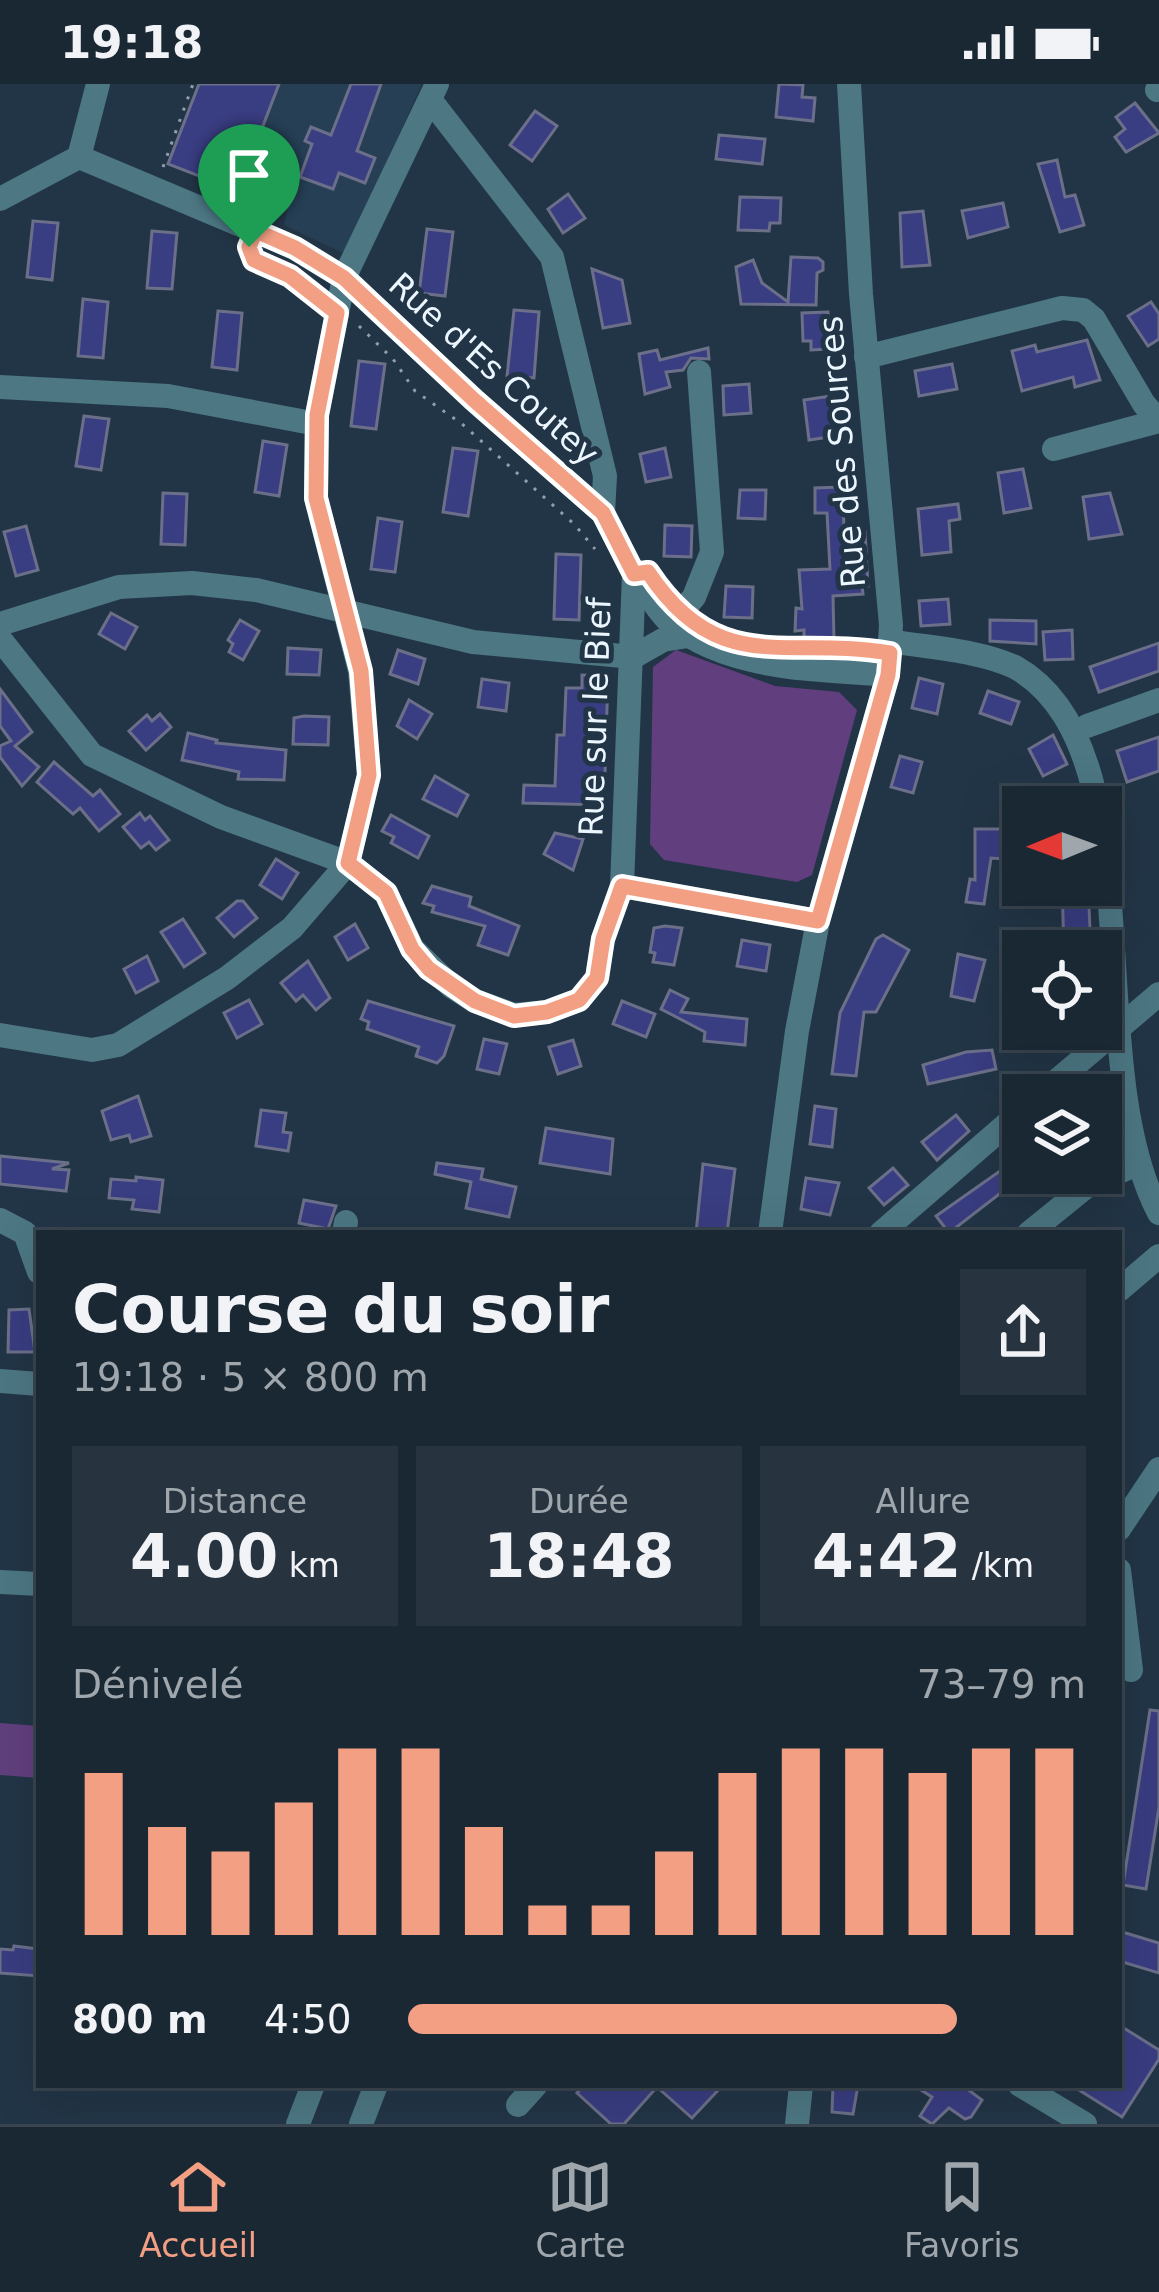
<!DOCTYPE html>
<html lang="fr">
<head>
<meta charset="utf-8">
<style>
  :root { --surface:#1a2834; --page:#273440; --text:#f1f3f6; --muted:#9fa6ac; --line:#38444f; --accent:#f39f84 }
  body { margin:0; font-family:"DejaVu Sans",sans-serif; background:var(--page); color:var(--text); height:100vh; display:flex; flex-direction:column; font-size:45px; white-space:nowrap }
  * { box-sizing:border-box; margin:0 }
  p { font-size:39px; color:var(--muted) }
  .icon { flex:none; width:66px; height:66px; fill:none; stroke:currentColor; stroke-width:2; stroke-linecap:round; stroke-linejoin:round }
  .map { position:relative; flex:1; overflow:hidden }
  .details { position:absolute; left:36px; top:1146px; width:1086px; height:858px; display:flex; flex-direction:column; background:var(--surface); border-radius:0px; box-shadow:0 12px 48px #0002,0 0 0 3px var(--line) }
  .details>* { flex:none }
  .needle { width:78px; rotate:269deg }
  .controls { position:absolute; left:1002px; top:702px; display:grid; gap:24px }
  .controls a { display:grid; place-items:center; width:120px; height:120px; border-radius:0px; background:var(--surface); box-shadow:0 12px 48px #0002,0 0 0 3px var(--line); font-size:60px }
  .pin { position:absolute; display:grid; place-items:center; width:102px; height:102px; color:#fff; margin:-123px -51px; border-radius:50% 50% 50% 0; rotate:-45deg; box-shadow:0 0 12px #0007 }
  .pin .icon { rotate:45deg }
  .round { display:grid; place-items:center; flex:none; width:126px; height:126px; border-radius:0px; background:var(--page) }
  .summary { display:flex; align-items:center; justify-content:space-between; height:204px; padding:0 36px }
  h1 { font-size:66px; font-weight:700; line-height:90px }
  .metrics { display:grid; grid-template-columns:repeat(3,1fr); gap:18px; height:204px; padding:12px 36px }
  .metrics div { display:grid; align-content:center; border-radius:0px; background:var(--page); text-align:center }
  .metrics b { font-size:60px; font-weight:700 }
  .metrics small { font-size:33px; font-weight:400 }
  .metrics p { font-size:33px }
  .chart { height:336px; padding:24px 36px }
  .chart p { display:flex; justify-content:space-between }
  .chart svg { width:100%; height:216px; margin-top:12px; stroke:var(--accent); stroke-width:6 }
  ul { padding:0 36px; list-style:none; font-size:39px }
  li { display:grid; grid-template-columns:192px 144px 1fr; align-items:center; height:90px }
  li i { height:30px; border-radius:15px; background:var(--accent) }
  .status { display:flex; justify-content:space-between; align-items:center; height:84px; padding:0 60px; background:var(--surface); direction:ltr }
  .status svg { height:33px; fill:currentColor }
  .dock { display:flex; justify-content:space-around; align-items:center; height:168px; border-top:3px solid var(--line); background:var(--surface); font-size:33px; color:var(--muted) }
  .dock a { display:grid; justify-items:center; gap:6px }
  .dock .active { color:var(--accent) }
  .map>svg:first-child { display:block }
  .built { fill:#263f55 }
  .green { fill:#613f7e }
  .building { fill:#393d81; stroke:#6b6f89; stroke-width:3 }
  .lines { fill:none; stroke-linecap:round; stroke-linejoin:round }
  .path { stroke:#919fab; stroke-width:3; stroke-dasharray:3 9; stroke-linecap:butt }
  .minor { stroke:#4c7783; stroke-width:24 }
  .route-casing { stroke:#fff; stroke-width:24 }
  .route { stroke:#f39f84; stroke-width:15 }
  .labels { text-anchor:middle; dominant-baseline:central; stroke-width:10; stroke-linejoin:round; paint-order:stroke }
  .street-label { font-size:33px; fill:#ecf6ff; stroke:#223546 }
</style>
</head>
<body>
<div class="status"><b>19:18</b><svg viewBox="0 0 49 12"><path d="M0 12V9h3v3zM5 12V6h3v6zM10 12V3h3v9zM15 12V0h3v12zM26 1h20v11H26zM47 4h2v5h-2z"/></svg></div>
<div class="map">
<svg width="1159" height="2040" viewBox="0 0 1159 2040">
  <rect width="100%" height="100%" fill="#223546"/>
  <!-- built -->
  <path class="built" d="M199,0h223l-75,166 -6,2 -57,-27 3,-15 -119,-46z"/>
  <!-- green -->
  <g class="green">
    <path d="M676,566l99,36 64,6 18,18 -45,165 -15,7 -133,-22 -14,-16 3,-177z"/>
    <path d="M0,1639l39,3v52l-39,-3z"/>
  </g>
  <!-- building -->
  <g class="building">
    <path d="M199,0h80l-41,107 -70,-27z"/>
    <path d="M351,0h30l-24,67 18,7 -10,25 -26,-10 -6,16 -33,-12 12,-33 -7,-3 6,-14 20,8z"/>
    <path d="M779,0l24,1 -1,12 13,1 -2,23 -37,-4z"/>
    <path d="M1135,19l24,30 -33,19 -11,-15 10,-8 -9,-12z"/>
    <path d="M535,27l22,15 -25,35 -22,-16z"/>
    <path d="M719,51l46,4 -3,25 -46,-5z"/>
    <path d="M1057,76l8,37 10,-2 9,30 -24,7 -22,-68z"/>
    <path d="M568,110l17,24 -22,15 -15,-24z"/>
    <path d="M740,113l41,1 -1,25h-10l-1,8 -31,-1z"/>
    <path d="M1003,119l5,24 -40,11 -6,-27z"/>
    <path d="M923,127l7,54 -28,2 -2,-54z"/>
    <path d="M33,137l25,2 -6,57 -25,-3z"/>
    <path d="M427,145l26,3 -8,64 -26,-3z"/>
    <path d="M152,147l25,2 -5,56 -25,-1z"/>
    <path d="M791,173l27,1 5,4v8l-6,3 -1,32 -75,-1 -5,-37 17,-7 9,23 26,19z"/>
    <path d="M592,185l30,11 8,43 -27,5z"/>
    <path d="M83,215l25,3 -5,56 -25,-2z"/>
    <path d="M1151,218l8,12v25l-11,7 -20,-30z"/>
    <path d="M514,226l25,2 -5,66 -27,-2z"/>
    <path d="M218,227l24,2 -5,57 -25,-3z"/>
    <path d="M828,228l1,37 -18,1v-9h-8l-1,-28z"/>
    <path d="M1087,256l13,40 -25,7 -2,-10 -51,14 -10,-40 23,-6 2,7z"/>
    <path d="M708,264l1,11 -18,-1 -8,12 -17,2 4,15 -25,7 -6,-40 18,-4 3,10z"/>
    <path d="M359,277l26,3 -9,65 -25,-3z"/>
    <path d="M952,280l5,25 -38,7 -4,-25z"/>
    <path d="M749,300l2,29 -27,2 -1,-29z"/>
    <path d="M831,312l5,40 -27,4 -5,-40z"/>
    <path d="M84,332l25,3 -8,51 -25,-4z"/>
    <path d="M263,357l24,4 -8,51 -24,-4z"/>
    <path d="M453,364l25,3 -10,65 -25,-4z"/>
    <path d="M665,364l6,29 -25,5 -6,-28z"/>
    <path d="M1023,385l8,39 -27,5 -6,-40z"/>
    <path d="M843,403l1,46 21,-1 3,54h-6l1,8 -30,2 1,45h-30v-11l-9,1 1,-23 6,1 -3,-39 31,-1 -3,-56h-12v-25z"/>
    <path d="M740,406h26l-1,29 -27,-1z"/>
    <path d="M163,409l24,1 -2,51 -24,-1z"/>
    <path d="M1110,409l12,41 -33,5 -6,-42z"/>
    <path d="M958,420l2,15 -11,2 2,31 -29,3 -4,-46z"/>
    <path d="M378,434l24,4 -7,50 -24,-3z"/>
    <path d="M665,441l27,1 -1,31 -27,-1z"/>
    <path d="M26,442l12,44 -22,6 -12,-44z"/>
    <path d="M556,470l25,1 -2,65 -25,-1z"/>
    <path d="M726,502l27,1 -1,31 -28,-1z"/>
    <path d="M948,515l2,25 -29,2 -2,-25z"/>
    <path d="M111,529l26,14 -12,22 -26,-15z"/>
    <path d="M240,536l19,11 -16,29 -14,-8 4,-8 -5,-4z"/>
    <path d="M990,536l46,1v23l-46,-3z"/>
    <path d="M1072,546l1,29 -28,1 -2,-28z"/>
    <path d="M1159,559v28l-60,21 -9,-25z"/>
    <path d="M288,564l33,2 -2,25 -32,-1z"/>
    <path d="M398,566l27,9 -7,25 -28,-10z"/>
    <path d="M582,591l26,1 -4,129 -81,-2 1,-18 31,1 2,-51h7l2,-47h16z"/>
    <path d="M919,594l24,6 -6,30 -25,-6z"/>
    <path d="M482,595l27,4 -3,28 -28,-4z"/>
    <path d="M0,605l32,43 -17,14 24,21 -17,19 -22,-29v-11l11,-5 -11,-15z"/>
    <path d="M988,607l31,11 -8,22 -31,-11z"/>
    <path d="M409,616l23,14 -15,25 -20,-13z"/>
    <path d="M160,630l11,13 -25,23 -17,-19 18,-16 5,6z"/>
    <path d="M304,632l25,1 -1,28 -35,-1 1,-26z"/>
    <path d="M188,649l29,7 -1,3 70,7 -2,30 -46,-1 1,-7 -57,-12z"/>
    <path d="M1053,651l14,29 -24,12 -14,-27z"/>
    <path d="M1159,653v34l-32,11 -10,-31z"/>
    <path d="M900,672l22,6 -9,31 -22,-6z"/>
    <path d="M54,678l39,34 7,-6 20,24 -21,17 -19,-23 -7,6 -36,-32z"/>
    <path d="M435,692l33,19 -11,21 -34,-17z"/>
    <path d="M140,729l5,7 5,-4 19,24 -13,10 -7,-8 -8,6 -18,-21z"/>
    <path d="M391,731l38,21 -11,22 -27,-15 3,-6 -12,-6z"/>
    <path d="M975,745h28l1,30 -13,-1 -7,46 -18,-2 4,-23 5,1z"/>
    <path d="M555,749l28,6 -10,31 -29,-16z"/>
    <path d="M276,775l22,14 -16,26 -22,-14z"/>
    <path d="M1062,801h26l3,66h-27z"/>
    <path d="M432,802l39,11 -2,9 50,20 -11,29 -30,-10 7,-19 -53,-14 2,-6 -11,-3z"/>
    <path d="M237,817h6l14,17 -23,19 -17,-19z"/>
    <path d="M183,835l22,34 -21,14 -23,-35z"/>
    <path d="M355,840l13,24 -20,12 -13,-23z"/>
    <path d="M665,842l17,2 -8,37 -21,-3 2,-9 -5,-1 4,-24z"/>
    <path d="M883,851l26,15 -33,62h-12l-8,64 -24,-2 8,-61 36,-74z"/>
    <path d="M742,856l28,5 -4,26 -29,-5z"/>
    <path d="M958,870l27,6 -11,41 -23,-5z"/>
    <path d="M147,872l11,25 -22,12 -12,-24z"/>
    <path d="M308,877l22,37 -14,12 -13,-15 -7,6 -15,-18z"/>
    <path d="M670,906l18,9 -7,13 66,7 -2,26 -41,-4 1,-9 -44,-23z"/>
    <path d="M249,916l13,24 -25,14 -13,-25z"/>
    <path d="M368,917l86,25 -10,30 -7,7 -21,-7 3,-9 -52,-18 2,-7 -8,-3z"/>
    <path d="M622,917l33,13 -9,23 -33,-13z"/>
    <path d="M484,955l23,5 -8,30 -22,-5z"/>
    <path d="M573,956l8,26 -23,8 -9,-27z"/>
    <path d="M992,966l4,19 -68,15 -5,-19 43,-13z"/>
    <path d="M138,1012l13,40 -20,6 -2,-7 -18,5 -9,-29z"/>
    <path d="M815,1022l21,3 -4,38 -22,-3z"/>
    <path d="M261,1026l25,3 -3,19 8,1 -3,18 -32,-5z"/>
    <path d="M956,1031l13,16 -32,29 -15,-18z"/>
    <path d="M546,1044l67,11 -3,35 -70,-11z"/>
    <path d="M0,1072l69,7 -17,6 17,1 -3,21 -66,-7z"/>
    <path d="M437,1079l46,6 -2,10 35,8 -7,30 -43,-9 5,-26 -36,-8z"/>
    <path d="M703,1080l32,5 -8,64h-31z"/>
    <path d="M893,1084l15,17 -24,20 -15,-17z"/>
    <path d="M1000,1087l11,14 -62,48 -13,-17z"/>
    <path d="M136,1093l27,3 -4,32 -27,-3 2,-9 -25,-2 2,-19 25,2z"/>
    <path d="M806,1094l33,5 -9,32 -29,-6z"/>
    <path d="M304,1116l32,6 -8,23 -29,-6z"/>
    <path d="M29,1225l6,43h-27l1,-42z"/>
    <path d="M1150,1626l9,1v96l-13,82 -23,-4z"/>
    <path d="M1119,1847l40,12v30l-40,-12z"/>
    <path d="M14,1862l25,3v27l-39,-3v-24l13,1z"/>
    <path d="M1119,1941l40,25v9l-37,58 -51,-32h48z"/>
    <path d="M584,2001h139l-31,33 -35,-31 -33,37h-13l-34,-31z"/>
    <path d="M833,2001h25l-5,29 -21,-2z"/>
    <path d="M913,2001h49l20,15 -11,17 -6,2 -16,-11 -17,16 -12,-8 12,-19z"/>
  </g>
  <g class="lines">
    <!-- path -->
    <g class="path">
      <path d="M163,83l30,-83"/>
      <path d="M250,170l50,29 15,15"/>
      <path d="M359,242l34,33 22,32 47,33 112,100 21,25"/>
    </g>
    <!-- minor -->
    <g class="minor">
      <path d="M1157,6l2,-1"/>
      <path d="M79,73l216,91 49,30 130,122 129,113"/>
      <path d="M0,115l79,-42 19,-73"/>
      <path d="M866,273l196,-49 21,2 11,9 50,85 15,17"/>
      <path d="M0,303l168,9 149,28"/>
      <path d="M1054,365l105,-28"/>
      <path d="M634,490c12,15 24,39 39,51 59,46 145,44 215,50"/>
      <path d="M0,540l119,-37 73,-4 64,7 217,52 160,15"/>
      <path d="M671,540l23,-27 18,-45 -13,-180"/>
      <path d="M0,555l92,116 129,62 127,46 38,30 26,55 39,38 24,15 39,14 33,-3 32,-12 18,-22 6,-39 19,-53 12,-312 -31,-61 2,-37 -53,-219 -120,-155"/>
      <path d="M890,557c40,7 88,9 125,26 144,82 63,392 144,546"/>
      <path d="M633,573l30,-17 31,-5"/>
      <path d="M1087,642l72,-26"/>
      <path d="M622,802l196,35"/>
      <path d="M0,951l92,15 26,-5 109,-67 65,-50 56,-65 21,-88 -9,-104 -44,-173 1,-83 27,-137 93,-194"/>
      <path d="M1040,1011l119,-101"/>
      <path d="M0,1136l25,13 14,39"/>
      <path d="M344,1149l2,-11"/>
      <path d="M770,1149l27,-202 21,-110 70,-246 3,-50 -30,-331 -12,-210"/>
      <path d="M881,1149l142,-123"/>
      <path d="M1029,1149l58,-47 50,-22"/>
      <path d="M1119,1206l40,-34"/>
      <path d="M0,1297l39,3"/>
      <path d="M1119,1445l40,-60"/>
      <path d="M1119,1486l12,100"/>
      <path d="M0,1498l39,2"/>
      <path d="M1020,2001l65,39"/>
      <path d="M518,2021l18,-20"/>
      <path d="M298,2040l15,-39"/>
      <path d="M361,2040l15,-39"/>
      <path d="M797,2040l4,-39"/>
    </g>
  </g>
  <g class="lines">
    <!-- route casing -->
    <g class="route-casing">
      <path id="route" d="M256,147l39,17 49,30 130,122 129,113 31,61 14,-2c71,107 140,63 242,81l-2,22 -70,246 -196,-35 -19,53 -6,39 -18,22 -32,12 -33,4 -39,-15 -46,-32 -17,-20 -26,-56 -38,-30 21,-88 -8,-104 -45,-173 1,-83 20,-102 -47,-37 -36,-16 -5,-13z"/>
    </g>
    <!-- route -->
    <use href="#route" class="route"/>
  </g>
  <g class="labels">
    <!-- street labels -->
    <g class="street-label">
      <text transform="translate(494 285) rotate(42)">Rue d'Es Coutey</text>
      <text transform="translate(842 368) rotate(-95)">Rue des Sources</text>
      <text transform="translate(595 633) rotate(-88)">Rue sur le Bief</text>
    </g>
  </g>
</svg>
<div class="controls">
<a><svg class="needle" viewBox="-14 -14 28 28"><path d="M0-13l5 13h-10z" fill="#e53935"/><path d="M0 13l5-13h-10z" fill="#9fa6ac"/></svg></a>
<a><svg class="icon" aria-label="locate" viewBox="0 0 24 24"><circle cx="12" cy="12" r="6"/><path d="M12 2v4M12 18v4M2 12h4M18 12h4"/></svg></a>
<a><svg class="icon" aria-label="layers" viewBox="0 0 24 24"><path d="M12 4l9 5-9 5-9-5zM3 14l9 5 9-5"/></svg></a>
</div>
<div class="pin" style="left:249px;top:163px;background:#1e9e55"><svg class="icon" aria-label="arrive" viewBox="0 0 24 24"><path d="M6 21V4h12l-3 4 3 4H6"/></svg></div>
<section class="details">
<div class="summary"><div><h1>Course du soir</h1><p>19:18 · 5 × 800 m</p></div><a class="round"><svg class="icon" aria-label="share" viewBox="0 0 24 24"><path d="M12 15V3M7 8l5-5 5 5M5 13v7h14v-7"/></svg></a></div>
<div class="metrics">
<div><p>Distance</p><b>4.00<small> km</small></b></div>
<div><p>Durée</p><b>18:48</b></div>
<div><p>Allure</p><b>4:42<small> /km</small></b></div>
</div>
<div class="chart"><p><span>Dénivelé</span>73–79 m</p>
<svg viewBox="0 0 160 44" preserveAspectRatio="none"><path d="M5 44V11M15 44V22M25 44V27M35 44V17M45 44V6M55 44V6M65 44V22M75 44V38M85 44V38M95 44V27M105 44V11M115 44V6M125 44V6M135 44V11M145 44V6M155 44V6"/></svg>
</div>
<ul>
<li><b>800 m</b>4:50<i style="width:81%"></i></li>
</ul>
</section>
</div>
<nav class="dock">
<a class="active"><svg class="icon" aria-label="home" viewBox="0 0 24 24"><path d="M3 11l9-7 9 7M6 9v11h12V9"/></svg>Accueil</a>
<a><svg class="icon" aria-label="map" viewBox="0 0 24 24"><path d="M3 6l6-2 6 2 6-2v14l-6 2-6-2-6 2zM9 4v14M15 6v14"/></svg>Carte</a>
<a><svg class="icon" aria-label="saved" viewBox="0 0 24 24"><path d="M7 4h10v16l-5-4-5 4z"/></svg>Favoris</a>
</nav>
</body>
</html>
